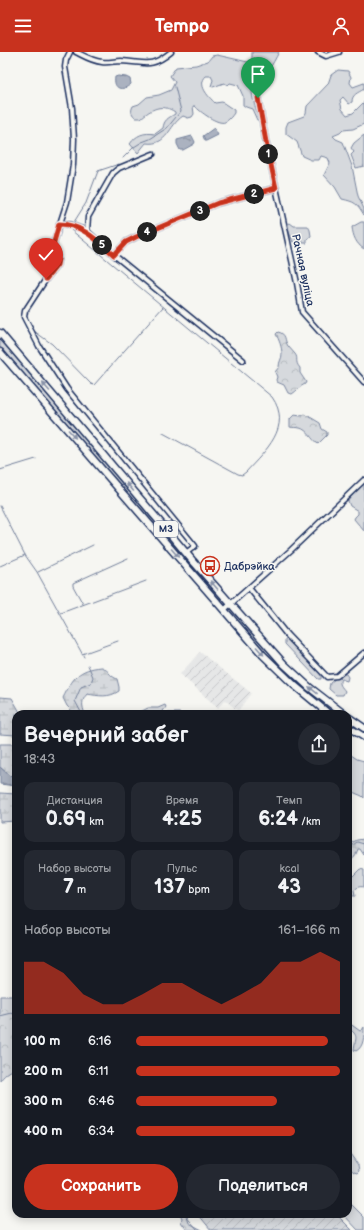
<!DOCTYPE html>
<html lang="ru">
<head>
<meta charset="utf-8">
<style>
  :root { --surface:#171b24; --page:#242831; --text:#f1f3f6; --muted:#9ea1a6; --accent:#c8321e }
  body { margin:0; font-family:"Balsamiq Sans",sans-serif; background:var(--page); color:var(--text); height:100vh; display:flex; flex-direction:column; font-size:15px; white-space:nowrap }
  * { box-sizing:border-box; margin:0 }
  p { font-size:13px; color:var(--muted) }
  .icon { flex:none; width:22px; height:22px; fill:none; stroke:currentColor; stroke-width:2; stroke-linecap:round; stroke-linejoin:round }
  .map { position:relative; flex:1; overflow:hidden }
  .panel { position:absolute; left:12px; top:658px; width:340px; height:508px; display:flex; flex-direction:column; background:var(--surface); border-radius:12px; box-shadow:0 2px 10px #0003 }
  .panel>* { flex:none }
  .pin { position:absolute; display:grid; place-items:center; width:34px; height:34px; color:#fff; margin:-41px -17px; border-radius:50% 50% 50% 0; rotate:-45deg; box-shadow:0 0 4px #0007 }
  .pin .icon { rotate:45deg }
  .km { position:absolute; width:20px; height:20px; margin:-10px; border-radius:50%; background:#222; color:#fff; font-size:11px; line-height:20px; text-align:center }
  .round { display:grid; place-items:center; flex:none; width:42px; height:42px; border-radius:21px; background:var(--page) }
  .summary { display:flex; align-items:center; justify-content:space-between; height:68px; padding:0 12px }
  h1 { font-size:22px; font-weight:600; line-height:30px }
  .stats { display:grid; grid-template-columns:repeat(3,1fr); gap:6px; height:68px; padding:4px 12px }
  .stats div { display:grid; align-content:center; border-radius:10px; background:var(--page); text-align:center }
  .stats b { font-size:20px; font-weight:600 }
  .stats small { font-size:11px; font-weight:400 }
  .stats p { font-size:11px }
  .chart { height:112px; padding:8px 12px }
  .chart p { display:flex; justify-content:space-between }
  .chart svg { width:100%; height:72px; margin-top:4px; fill:var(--accent); opacity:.7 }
  .cta { display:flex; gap:8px; margin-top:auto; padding:8px 12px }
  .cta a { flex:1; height:46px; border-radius:24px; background:var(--accent); color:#fff; font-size:16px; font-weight:600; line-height:46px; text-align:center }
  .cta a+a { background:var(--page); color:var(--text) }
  ul { padding:0 12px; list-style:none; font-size:13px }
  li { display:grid; grid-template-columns:64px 48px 1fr; align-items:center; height:30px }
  li i { height:10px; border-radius:5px; background:var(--accent) }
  header { display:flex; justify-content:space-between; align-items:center; height:52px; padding:0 12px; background:var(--accent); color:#fff; font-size:18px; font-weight:600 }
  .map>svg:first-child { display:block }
  .industrial { fill:url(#industrial-furrows) }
  .grass { fill:#d6d9dd; stroke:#78849e }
  .forest { fill:url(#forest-crowns); stroke:#78849e }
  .wetland { fill:url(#wetland-marsh); stroke:#78849e }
  .garden { fill:url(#garden-furrows); stroke:#78849e }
  .water { fill:url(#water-ripples); stroke:#717e99 }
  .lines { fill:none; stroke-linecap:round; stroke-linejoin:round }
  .stream { stroke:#717e99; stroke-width:1 }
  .minor-casing { stroke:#1b2f5e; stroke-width:7 }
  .trunk-casing { stroke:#1b2f5e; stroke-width:9 }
  .minor { stroke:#f6f6f2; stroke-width:4 }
  .trunk { stroke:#f6f6f2; stroke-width:6 }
  .oneway { fill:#8892a8 }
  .route-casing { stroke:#fff; stroke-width:8 }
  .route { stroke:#c8321e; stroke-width:5 }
  .labels { text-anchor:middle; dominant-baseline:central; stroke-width:3; stroke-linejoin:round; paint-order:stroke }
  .shield { fill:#f6f6f2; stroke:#5d6b8a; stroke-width:1 }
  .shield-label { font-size:10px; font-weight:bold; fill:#1b2f5e }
  .street-label { font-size:11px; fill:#1b2f5e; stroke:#f6f6f2 }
  .poi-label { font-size:11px; fill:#1b2f5e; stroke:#f6f6f2; text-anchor:start }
</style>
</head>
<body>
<header><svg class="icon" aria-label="menu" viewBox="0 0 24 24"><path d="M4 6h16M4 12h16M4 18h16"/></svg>Tempo<svg class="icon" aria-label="person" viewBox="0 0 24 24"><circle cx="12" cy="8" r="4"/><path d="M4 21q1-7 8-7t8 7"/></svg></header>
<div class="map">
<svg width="364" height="1178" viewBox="0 0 364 1178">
  <defs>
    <pattern id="industrial-furrows" width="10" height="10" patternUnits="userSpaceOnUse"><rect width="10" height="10" fill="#e6e7e7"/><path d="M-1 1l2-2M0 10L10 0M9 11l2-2" fill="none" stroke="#c5c6c9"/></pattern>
    <pattern id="forest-crowns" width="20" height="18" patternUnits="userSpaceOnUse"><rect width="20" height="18" fill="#d6d9dd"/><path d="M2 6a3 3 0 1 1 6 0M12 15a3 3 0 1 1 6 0" fill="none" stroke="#b7bbc0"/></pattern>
    <pattern id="wetland-marsh" width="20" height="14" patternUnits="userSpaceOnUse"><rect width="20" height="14" fill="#d6d9dd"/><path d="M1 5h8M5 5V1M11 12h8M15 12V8" fill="none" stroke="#b7bbc0"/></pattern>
    <pattern id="garden-furrows" width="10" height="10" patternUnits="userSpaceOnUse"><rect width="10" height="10" fill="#d6d9dd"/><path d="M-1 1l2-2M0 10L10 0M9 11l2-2" fill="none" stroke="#b7bbc0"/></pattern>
    <pattern id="water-ripples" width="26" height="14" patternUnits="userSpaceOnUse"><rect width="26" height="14" fill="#abb2c0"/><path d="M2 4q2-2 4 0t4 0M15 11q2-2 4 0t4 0" fill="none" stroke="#8a919f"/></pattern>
  </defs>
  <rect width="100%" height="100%" fill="#f6f6f2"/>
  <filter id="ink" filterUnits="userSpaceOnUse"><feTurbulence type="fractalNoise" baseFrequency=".025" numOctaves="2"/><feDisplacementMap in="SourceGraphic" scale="8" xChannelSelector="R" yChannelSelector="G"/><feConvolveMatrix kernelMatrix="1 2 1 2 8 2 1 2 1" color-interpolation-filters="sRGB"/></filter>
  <g filter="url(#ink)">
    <!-- industrial -->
    <path class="industrial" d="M200,600l51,41 -13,18 -13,-11 -7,8 -38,-34z"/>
    <!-- grass -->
    <g class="grass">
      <path d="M252,0h27c-7,13 -12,24 -26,32 -3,12 2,22 6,33l-1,3h-1l-5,-11 -6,-2 -3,-2v-9l-5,-11 -8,-2 -2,2 -4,-2 -11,4 -2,-1 2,-6 -2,-4h-5c-9,9 2,20 9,27l7,-1 12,8v3c-2,3 -5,7 -9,9 -7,3 -25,-10 -30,-16h-2l1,8 -2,3 -4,1 -5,-2c-15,10 -15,30 -37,27l-8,10 -8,-9c6,-9 14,-12 25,-10l8,-6c1,-8 5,-10 12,-14v-2c-13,-9 -24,-3 -34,6h-5c-4,-4 -6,-6 -3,-12l6,-2 8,-7 12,-2 12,-5 4,-8 -5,-6 6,-9 20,-2 12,-4 4,-5 5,-1 31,7 4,-3z"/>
      <path d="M338,18l10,1 3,6 -1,6 3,4 11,-4v6c-6,4 -12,5 -12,13l-3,2 -6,-7 -3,3 2,9 5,6 6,-2 11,-11v22l-11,5 -10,1 -3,3 -7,3 3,3 7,3 9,24 6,30 6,13v6c-7,-12 -9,-13 -22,-16l-7,-12 -11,-12 6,-12 -2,-5 -7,-2 -2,4h-8l-9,-4 -5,-14 -11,-8v-7l2,-5 16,-6 2,-3 1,-7 21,-22 3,-9z"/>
      <path d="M364,83v31l-8,2 -5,-13 3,-3 -3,-4 3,-5z"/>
      <path d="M361,170h3v27c-8,-5 -11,-13 -12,-22z"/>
      <path d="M290,171l4,3h14l2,4 1,6 -4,3v4h-4l-2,-4h-5v3h-3l-4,-10 -1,-8z"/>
      <path d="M0,285l142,169 81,93 -2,2 -221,-254z"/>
      <path d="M364,431v48l-10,-12 1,-2 3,-3v-3l-8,-5 -2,-5 8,-11z"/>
      <path d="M246,574l41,45 52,43h-5c-33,-26 -63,-54 -90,-86z"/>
      <path d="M285,587h3l33,36v4h-3l-33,-35z"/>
      <path d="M341,622h5l2,3 -1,4 -6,-2c-3,5 1,8 4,12l-2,4h-7l-7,-6 1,-6z"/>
      <path d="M165,653l1,2 -3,4 1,2h15l3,1h-46l12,-6h10z"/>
      <path d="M348,701l9,6 7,2v37l-2,-2 -14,-6z"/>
      <path d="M360,817l4,1v17c-5,-1 -7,0 -10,4l1,5h-2l-2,-1 -3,2v-22l5,1z"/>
      <path d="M349,964v7l11,8 2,-1 2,-3c0,9 0,20 -8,24l-2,-1c1,-12 6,-14 -6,-22v-11z"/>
      <path d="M348,1099l10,14 1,6 -2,2 -3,-1 -6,-5z"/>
      <path d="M348,1149l16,16v13h-6l-15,-16h5z"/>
    </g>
    <!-- forest -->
    <g class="forest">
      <path d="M278,280c9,2 6,8 10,14 2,3 5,5 7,8 4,5 -1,7 5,14v5l6,9 -1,2c-5,2 -8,7 -13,10l-4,-1 -4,-8 -7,-3 -1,-2 1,-3 -2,-5 4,-5c0,-6 3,-8 3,-13 0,-7 -3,-14 -6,-20z"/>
      <path d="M305,362l15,9 2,6 5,3v3l-9,9c-7,-5 -10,-14 -18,-16 -4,-1 -7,0 -10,-1v-8l4,-4 7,1z"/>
      <path d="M16,942v75c-6,1 -13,7 -16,12v-85h14z"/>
      <path d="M180,1162h7v3l2,6 13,7h-15l-6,-8 1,-4z"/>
    </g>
    <!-- wetland -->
    <g class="wetland">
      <path d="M102,615c7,3 6,8 15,12l2,8v4c-10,7 -20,5 -32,3 -6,7 -5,12 -2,20h-10l-8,-8 -4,-8c10,-20 15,-29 39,-31z"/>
      <path d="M0,645l12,1 9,16h-5v21l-16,-1z"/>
      <path d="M0,692h16v23l-5,10 -11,-10z"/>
      <path d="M0,741l16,1v27l-16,1z"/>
      <path d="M364,787v16l-4,-6h-2c-2,6 -4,9 -10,12v-8l3,-10 6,-3z"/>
    </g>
    <!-- garden -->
    <path class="garden" d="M198,1162h138l16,16h-141z"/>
    <!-- water -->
    <g class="water">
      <path d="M118,24l8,1 4,2 1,5c-9,8 -18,5 -16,-7z"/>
      <path d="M214,76l4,7 -12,6h-1l-2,-5z"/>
      <path d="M192,84l3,6 -1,2 -11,6h-3l-3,-6v-4z"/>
      <path d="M0,715l11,10 5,-10v19l-16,-2z"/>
    </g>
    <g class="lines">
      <!-- stream -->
      <g class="stream">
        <path d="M123,106l11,-11 8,-5 8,-3 17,-11 14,-17 -6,-24"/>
        <path d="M74,170l12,-19 12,-32 21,-7"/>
        <path d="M71,178l201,167c21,30 -7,54 -26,75l-4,3 -4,-1 -75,-41"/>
        <path d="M34,279l18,13 39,40 3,1 69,-78"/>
        <path d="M0,418l36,-11"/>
        <path d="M0,454l25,49 12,17 47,85"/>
        <path d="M0,514l25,-11"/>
        <path d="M38,520l55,-27"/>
        <path d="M83,552l-10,-18v-3l55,-25"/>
        <path d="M61,561l85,-32"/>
        <path d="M82,602l36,-13"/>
        <path d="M82,662l-7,-13 6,-14 10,-4 2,-6 -5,-12"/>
        <path d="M348,804l5,-11 4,-3 7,2"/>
        <path d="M0,964l12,-3 4,3"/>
        <path d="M184,1162l14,16"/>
      </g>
      <!-- minor casing -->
      <g class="minor-casing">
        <g id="minor">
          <path d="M70,0l-4,8 -1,7 7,41 2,31 -1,26 -6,37 -13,40v5l4,12 -1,6 -11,14 -21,32 -1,6 15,29 28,43 128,157 -9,7"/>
          <path d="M76,0c8,4 16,9 26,10 6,1 13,-1 19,-1 24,1 29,8 50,-9"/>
          <path d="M318,0l8,4 13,-4"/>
          <path d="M258,46l8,44 31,141 5,29 62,70"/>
          <path d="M59,172h9l19,7 27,24 129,105"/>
          <path d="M87,179l1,-14 25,-44 6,-5 34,-14"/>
          <path d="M114,203l12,-13 10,-5 82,-34 58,-15"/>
          <path d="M249,536l38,47 40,42 10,-1 27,-23"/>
          <path d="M224,558l67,-60 73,-70"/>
        </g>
      </g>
      <!-- trunk casing -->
      <g class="trunk-casing">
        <g id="trunk">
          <path d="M0,281l192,227 92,104 25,23 35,27"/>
          <path d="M0,300l263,303 31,30 35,29"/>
          <path d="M348,665l16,11"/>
          <path d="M348,675l16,10"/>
        </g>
      </g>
      <!-- minor -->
      <use href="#minor" class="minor"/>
      <!-- trunk -->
      <use href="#trunk" class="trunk"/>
    </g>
    <!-- one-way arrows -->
    <defs><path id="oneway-solid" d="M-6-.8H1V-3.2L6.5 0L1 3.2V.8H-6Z"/></defs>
    <g class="oneway">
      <use href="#oneway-solid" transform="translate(46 335) rotate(-131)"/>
      <use href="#oneway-solid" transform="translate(72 382) rotate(49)"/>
      <use href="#oneway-solid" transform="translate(130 435) rotate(-130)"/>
      <use href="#oneway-solid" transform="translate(175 501) rotate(49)"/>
      <use href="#oneway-solid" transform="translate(214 533) rotate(-131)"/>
      <use href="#oneway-solid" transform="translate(260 599) rotate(48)"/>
      <use href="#oneway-solid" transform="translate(313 638) rotate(-141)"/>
    </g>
  </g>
  <g class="lines" filter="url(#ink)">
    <!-- route casing -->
    <g class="route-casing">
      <path id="route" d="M46,227l11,-14 1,-6 -4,-12v-5l5,-18c23,0 39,17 55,31l12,-13 10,-5 82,-34 58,-15 -10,-46 -8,-44"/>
    </g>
    <!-- route -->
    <use href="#route" class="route"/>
  </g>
  <!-- icons -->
  <defs>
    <g id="bus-ring" transform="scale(1)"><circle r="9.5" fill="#f6f6f2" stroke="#c8321e" stroke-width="1.5"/><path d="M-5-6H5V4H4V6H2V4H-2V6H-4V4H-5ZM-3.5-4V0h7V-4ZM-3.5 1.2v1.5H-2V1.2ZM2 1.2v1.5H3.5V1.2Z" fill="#c8321e"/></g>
  </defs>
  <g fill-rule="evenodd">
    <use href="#bus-ring" x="210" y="514"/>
  </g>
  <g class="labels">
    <!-- shield labels -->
    <rect class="shield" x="154" y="469" width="24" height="16" rx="3"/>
    <g class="shield-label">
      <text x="166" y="477">М3</text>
    </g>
    <!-- street labels -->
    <g class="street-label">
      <text transform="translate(303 218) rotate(78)">Рачная вуліца</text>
    </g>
    <!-- poi labels -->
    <g class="poi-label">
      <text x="224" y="514">Дабрэйка</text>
    </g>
  </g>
</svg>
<div class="pin" style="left:258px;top:46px;background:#1e9e55"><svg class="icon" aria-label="arrive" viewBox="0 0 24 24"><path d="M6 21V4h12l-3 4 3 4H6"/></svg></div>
<div class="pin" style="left:46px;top:227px;background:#d93025"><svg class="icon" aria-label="check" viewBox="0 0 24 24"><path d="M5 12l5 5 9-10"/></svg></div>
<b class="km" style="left:268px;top:102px">1</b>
<b class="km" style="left:254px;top:142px">2</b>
<b class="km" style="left:200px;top:159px">3</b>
<b class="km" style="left:147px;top:180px">4</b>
<b class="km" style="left:102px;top:193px">5</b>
<section class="panel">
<div class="summary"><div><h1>Вечерний забег</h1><p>18:43</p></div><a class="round"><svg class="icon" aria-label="share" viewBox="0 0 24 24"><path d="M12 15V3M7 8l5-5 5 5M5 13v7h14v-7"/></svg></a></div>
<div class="stats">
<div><p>Дистанция</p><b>0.69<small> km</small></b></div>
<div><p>Время</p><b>4:25</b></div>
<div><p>Темп</p><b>6:24<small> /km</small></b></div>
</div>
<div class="stats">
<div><p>Набор высоты</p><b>7<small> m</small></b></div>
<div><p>Пульс</p><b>137<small> bpm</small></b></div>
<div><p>kcal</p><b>43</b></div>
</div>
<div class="chart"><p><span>Набор высоты</span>161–166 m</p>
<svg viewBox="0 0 160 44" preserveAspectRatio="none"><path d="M0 44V12L10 12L20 19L30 32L40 38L50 38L60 32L70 25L80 25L90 32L100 38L110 32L120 25L130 12L140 12L150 6L160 12V44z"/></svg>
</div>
<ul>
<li><b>100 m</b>6:16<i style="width:94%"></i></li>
<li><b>200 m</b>6:11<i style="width:100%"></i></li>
<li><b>300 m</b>6:46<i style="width:69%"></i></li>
<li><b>400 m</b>6:34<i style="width:78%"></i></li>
</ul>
<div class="cta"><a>Сохранить</a><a>Поделиться</a></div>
</section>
</div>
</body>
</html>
